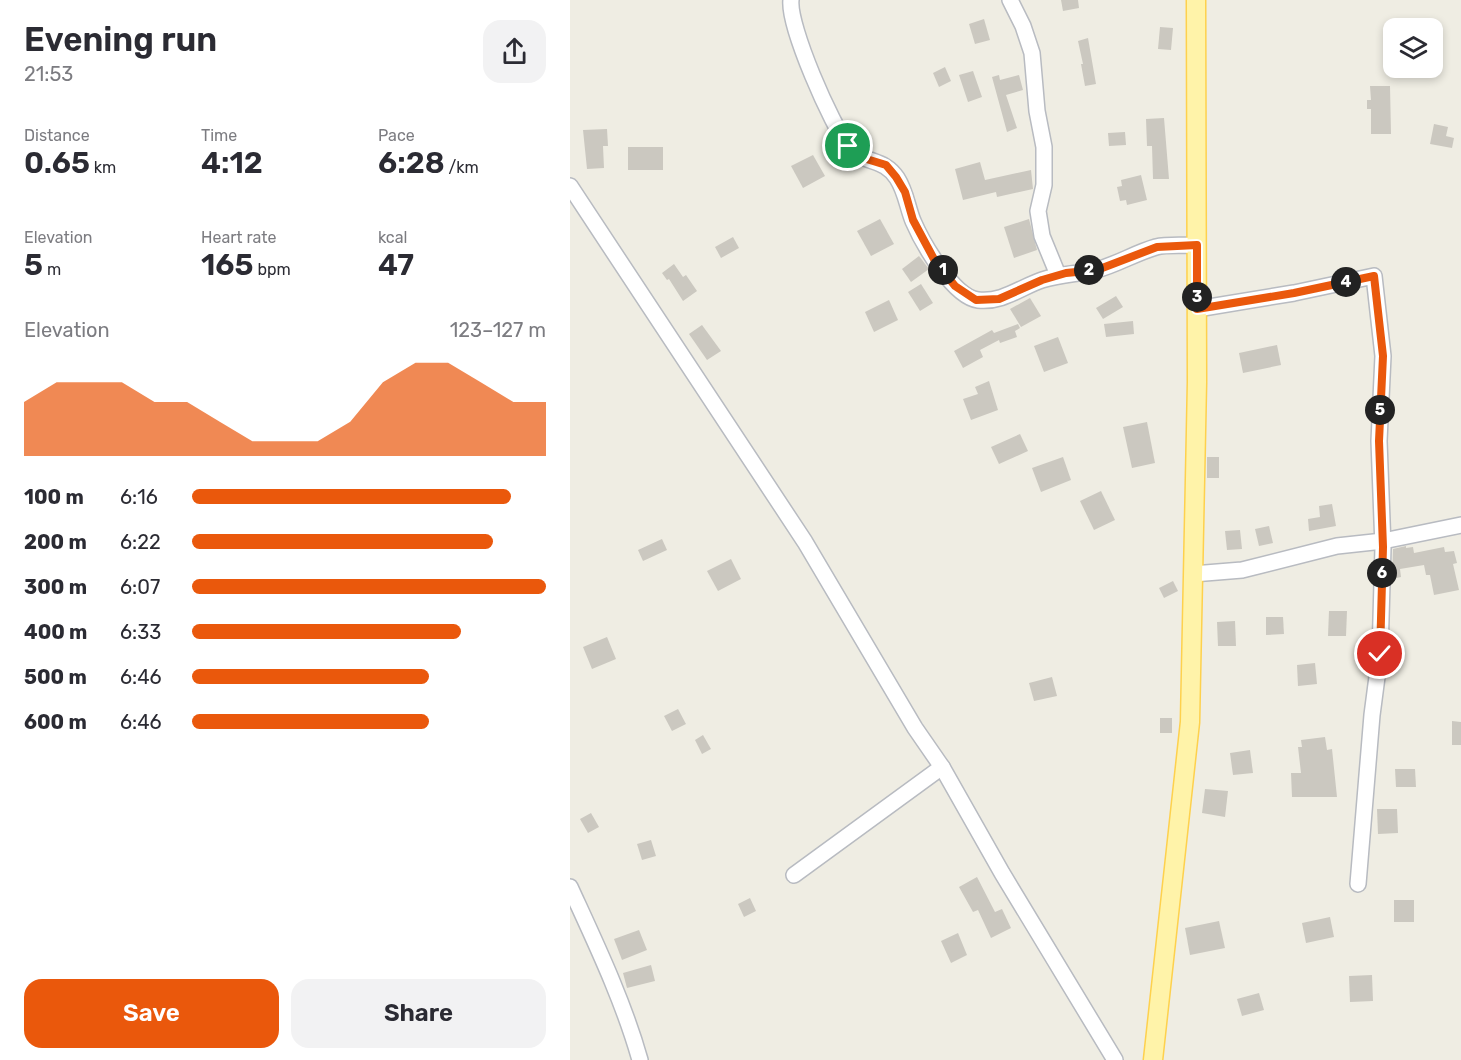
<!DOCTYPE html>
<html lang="en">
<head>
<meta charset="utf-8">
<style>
  :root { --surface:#fff; --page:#f2f2f3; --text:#2b2b33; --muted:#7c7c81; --accent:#ea580c }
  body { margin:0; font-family:Rubik,sans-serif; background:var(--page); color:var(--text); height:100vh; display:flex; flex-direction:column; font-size:22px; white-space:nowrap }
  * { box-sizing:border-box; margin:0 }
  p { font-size:20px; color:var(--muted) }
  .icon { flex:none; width:33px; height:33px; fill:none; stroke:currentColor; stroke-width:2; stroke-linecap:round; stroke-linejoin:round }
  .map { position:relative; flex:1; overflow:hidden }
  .drawer { display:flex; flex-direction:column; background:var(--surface); width:570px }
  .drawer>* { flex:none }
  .tools { position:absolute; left:813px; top:18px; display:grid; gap:12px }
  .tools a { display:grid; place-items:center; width:60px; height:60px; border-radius:12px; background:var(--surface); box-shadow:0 3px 9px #0003; font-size:30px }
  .pin { position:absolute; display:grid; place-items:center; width:51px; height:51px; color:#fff; margin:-26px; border:3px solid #fff; border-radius:50%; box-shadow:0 2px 6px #0007 }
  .km { position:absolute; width:30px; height:30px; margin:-15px; border-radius:50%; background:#222; color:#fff; font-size:16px; line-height:30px; text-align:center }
  .round { display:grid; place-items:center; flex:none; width:63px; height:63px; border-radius:18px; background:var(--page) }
  .summary { display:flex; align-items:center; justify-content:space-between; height:102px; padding:0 24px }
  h1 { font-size:33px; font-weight:600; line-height:45px }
  .figures { display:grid; grid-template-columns:repeat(3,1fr); gap:9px; height:102px; padding:6px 24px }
  .figures div { display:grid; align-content:center }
  .figures b { font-size:30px; font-weight:600 }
  .figures small { font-size:16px; font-weight:400 }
  .figures p { font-size:16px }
  .chart { height:168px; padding:12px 24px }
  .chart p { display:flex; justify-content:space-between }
  .chart svg { width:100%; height:108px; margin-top:6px; fill:var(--accent); opacity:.7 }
  .button { display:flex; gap:12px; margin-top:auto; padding:12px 24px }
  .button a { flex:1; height:69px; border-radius:18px; background:var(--accent); color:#fff; font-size:24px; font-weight:600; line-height:69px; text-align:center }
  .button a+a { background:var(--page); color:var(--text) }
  ul { padding:0 24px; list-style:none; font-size:20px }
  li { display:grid; grid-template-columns:96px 72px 1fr; align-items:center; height:45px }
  li i { height:15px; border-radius:8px; background:var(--accent) }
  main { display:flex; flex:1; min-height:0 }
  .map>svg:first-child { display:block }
  .building { fill:#cbc8c0 }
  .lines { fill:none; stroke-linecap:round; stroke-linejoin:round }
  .minor-casing { stroke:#b8bbc1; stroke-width:18 }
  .major-casing { stroke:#fed14d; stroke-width:21 }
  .minor { stroke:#fff; stroke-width:15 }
  .major { stroke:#fff3a9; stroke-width:18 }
  .route-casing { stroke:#fff; stroke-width:12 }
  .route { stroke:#ea580c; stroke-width:8 }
</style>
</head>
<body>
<main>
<section class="drawer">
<div class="summary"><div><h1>Evening run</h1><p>21:53</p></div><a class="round"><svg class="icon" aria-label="share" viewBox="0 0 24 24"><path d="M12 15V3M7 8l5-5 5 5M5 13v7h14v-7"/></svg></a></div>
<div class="figures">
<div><p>Distance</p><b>0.65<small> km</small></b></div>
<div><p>Time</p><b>4:12</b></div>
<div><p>Pace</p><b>6:28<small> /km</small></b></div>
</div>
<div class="figures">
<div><p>Elevation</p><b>5<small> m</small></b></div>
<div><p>Heart rate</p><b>165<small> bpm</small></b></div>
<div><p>kcal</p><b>47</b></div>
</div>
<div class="chart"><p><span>Elevation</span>123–127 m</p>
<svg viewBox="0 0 160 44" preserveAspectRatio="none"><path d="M0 44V22L10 14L20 14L30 14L40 22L50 22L60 30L70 38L80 38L90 38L100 30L110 14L120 6L130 6L140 14L150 22L160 22V44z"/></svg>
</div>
<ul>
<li><b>100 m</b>6:16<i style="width:90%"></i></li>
<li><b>200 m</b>6:22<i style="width:85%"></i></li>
<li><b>300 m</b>6:07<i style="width:100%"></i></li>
<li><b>400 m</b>6:33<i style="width:76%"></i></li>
<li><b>500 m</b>6:46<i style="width:67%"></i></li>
<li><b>600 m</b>6:46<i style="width:67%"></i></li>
</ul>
<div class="button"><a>Save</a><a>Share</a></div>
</section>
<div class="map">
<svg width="891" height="1060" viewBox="0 0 891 1060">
  <rect width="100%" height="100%" fill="#efede3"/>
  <!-- building -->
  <g class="building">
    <path d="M491,0h17l1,8 -16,3z"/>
    <path d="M414,19l6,21 -15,4 -6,-20z"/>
    <path d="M590,27l13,1 -2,22 -13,-1z"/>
    <path d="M518,38l8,46 -11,2 -4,-22h2l-5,-23z"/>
    <path d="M375,67l6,14 -12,6 -6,-14z"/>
    <path d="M403,71l9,26 -14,5 -9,-27z"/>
    <path d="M429,75l1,5 19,-5 4,15 -17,5 11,33 -10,4 -15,-55z"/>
    <path d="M800,86h20l1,48h-20v-25h-4v-9h4z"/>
    <path d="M594,118l5,61h-16l-1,-33h-5l-1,-27z"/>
    <path d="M864,124l14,3 -2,9 8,2 -2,10 -22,-4z"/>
    <path d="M37,129l1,17h-5l1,22 -17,1 -4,-39z"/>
    <path d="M555,132l1,13 -17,1 -1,-13z"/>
    <rect x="58" y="147" width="35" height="23"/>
    <path d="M243,155l12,21 -22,12 -12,-22z"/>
    <path d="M410,162l5,18 46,-10 2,19 -36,8 -1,-5 -33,8 -8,-31z"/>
    <path d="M571,175l6,25 -20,5 -1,-5 -6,1 -3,-14 5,-1 -1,-6z"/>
    <path d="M310,219l14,25 -23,12 -14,-25z"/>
    <path d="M459,219l8,31 -23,8 -10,-31z"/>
    <path d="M163,237l6,11 -18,10 -6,-11z"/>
    <path d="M349,256l10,13 -18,13 -9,-13z"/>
    <path d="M104,264l9,13 3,-2 11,16 -14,10 -14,-22 -2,1 -5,-7z"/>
    <path d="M351,284l12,19 -13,8 -12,-19z"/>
    <path d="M546,296l7,11 -20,12 -7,-11z"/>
    <path d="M460,298l11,18 -20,11 -11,-18z"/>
    <path d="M319,300l9,20 -24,12 -9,-20z"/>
    <path d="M563,321l1,13 -28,3 -2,-13z"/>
    <path d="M448,324l2,4 -5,3 2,6 -17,6 -1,-3 -19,10 3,7 -20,11 -9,-17 38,-21 2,3z"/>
    <path d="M132,325l19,26 -14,9 -18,-26z"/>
    <path d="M488,337l10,26 -24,9 -10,-26z"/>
    <path d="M707,345l4,20 -38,8 -4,-20z"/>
    <path d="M419,381l9,29 -27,10 -8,-21 15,-5 -3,-7z"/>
    <path d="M577,422l8,41 -23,5 -9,-41z"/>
    <path d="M450,434l8,17 -29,13 -8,-17z"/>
    <path d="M493,457l8,23 -30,12 -9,-24z"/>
    <rect x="637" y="457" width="12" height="21"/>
    <path d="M531,491l14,29 -21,10 -14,-29z"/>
    <path d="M762,504l4,22 -27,5 -1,-12 12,-2 -1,-11z"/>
    <path d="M699,526l4,17 -14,3 -4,-17z"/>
    <path d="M670,530l2,19 -15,1 -2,-19z"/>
    <path d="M92,539l5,11 -24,11 -5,-11z"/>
    <path d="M836,546v2l7,-1 1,6 30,-6 1,5 9,-1 3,12 -4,1 6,26 -25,5 -4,-20h-4l-2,-10 -24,4 1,8 -9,2 1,-30z"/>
    <path d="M161,559l10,20 -23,12 -11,-20z"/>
    <path d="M603,581l5,10 -14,7 -5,-10z"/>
    <path d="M759,611h18l-1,25h-18z"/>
    <path d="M696,617h17l1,17 -18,1z"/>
    <path d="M665,621l1,25h-18l-1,-24z"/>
    <path d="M37,637l9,22 -24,10 -9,-22z"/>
    <path d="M745,663l2,21 -19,2 -1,-21z"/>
    <path d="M482,677l5,19 -23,5 -5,-18z"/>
    <path d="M108,709l8,15 -14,7 -8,-15z"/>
    <rect x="590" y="718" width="12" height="15"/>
    <path d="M882,721l9,1v23h-9z"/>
    <path d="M133,735l8,14 -9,5 -7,-14z"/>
    <path d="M755,737l2,13 5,-1 5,48h-45l-1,-24h10l-3,-26h4l-1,-7z"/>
    <path d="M680,750l3,23 -20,2 -3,-22z"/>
    <path d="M825,769h20l1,18h-20z"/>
    <path d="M635,789l23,2 -3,26 -23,-4z"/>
    <path d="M807,809h20l1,24 -20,1z"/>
    <path d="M21,813l8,14 -11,6 -8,-14z"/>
    <path d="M81,840l5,16 -14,4 -5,-16z"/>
    <path d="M407,877l18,35 7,-3 9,19 -20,10 -13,-28 -5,2 -14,-25z"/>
    <path d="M180,898l6,13 -12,6 -6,-13z"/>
    <rect x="824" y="900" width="20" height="22"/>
    <path d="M760,917l4,20 -28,6 -4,-20z"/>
    <path d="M649,921l6,27 -35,7 -5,-27z"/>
    <path d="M69,930l8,20 -25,10 -8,-21z"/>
    <path d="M388,933l9,22 -16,8 -10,-22z"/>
    <path d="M81,965l4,16 -28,7 -4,-15z"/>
    <path d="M802,975l1,26 -23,1 -1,-26z"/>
    <path d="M689,993l5,17 -22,6 -5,-17z"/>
  </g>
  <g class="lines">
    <!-- minor casing -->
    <g class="minor-casing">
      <g id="minor">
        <path d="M221,0c-3,26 41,126 58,147 16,18 34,10 48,31 9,14 10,28 16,43 9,21 40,76 65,79 24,3 43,-13 64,-20 18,-6 36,-6 54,-10 20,-5 39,-17 60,-23 12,-3 28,-1 41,-2"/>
        <path d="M440,0l13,26 9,27 5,58 7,36v38l-6,26 4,25 16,39"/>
        <path d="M0,186l235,356 110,186 27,39 60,106 113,187"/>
        <path d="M627,309l97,-16 80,-17 9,80 -4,85 4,106 -3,107 -8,61 -14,169"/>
        <path d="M623,574l49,-4 95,-24 46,-5 78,-16"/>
        <path d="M224,875l148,-108"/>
        <path d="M0,887c26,57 53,113 70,173"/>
      </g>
    </g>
    <!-- major casing -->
    <g class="major-casing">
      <path id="major" d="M583,1060l37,-338 7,-340 -1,-382"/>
    </g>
    <!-- minor -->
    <use href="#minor" class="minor"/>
    <!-- major -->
    <use href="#major" class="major"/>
  </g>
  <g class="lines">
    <!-- route casing -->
    <g class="route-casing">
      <path id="route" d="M278,146l12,11 26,8 10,12 9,15 8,28 22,41 20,25 21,14 23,-1 43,-19 24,-7 31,-3 60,-23 40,-2v64l97,-16 80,-17 9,80 -4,85 4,106 -3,107"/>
    </g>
    <!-- route -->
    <use href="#route" class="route"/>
  </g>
</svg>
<div class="tools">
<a><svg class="icon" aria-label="layers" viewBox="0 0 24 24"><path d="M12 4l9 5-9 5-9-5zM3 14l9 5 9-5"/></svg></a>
</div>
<div class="pin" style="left:278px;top:146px;background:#1e9e55"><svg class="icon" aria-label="arrive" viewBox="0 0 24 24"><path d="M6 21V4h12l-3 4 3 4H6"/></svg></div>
<div class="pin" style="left:810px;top:654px;background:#d93025"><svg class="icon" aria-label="check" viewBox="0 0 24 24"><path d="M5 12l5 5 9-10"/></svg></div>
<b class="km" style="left:373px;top:270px">1</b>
<b class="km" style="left:519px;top:270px">2</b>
<b class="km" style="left:627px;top:297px">3</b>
<b class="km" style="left:776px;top:282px">4</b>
<b class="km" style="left:810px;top:410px">5</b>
<b class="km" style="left:812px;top:573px">6</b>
</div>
</main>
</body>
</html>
